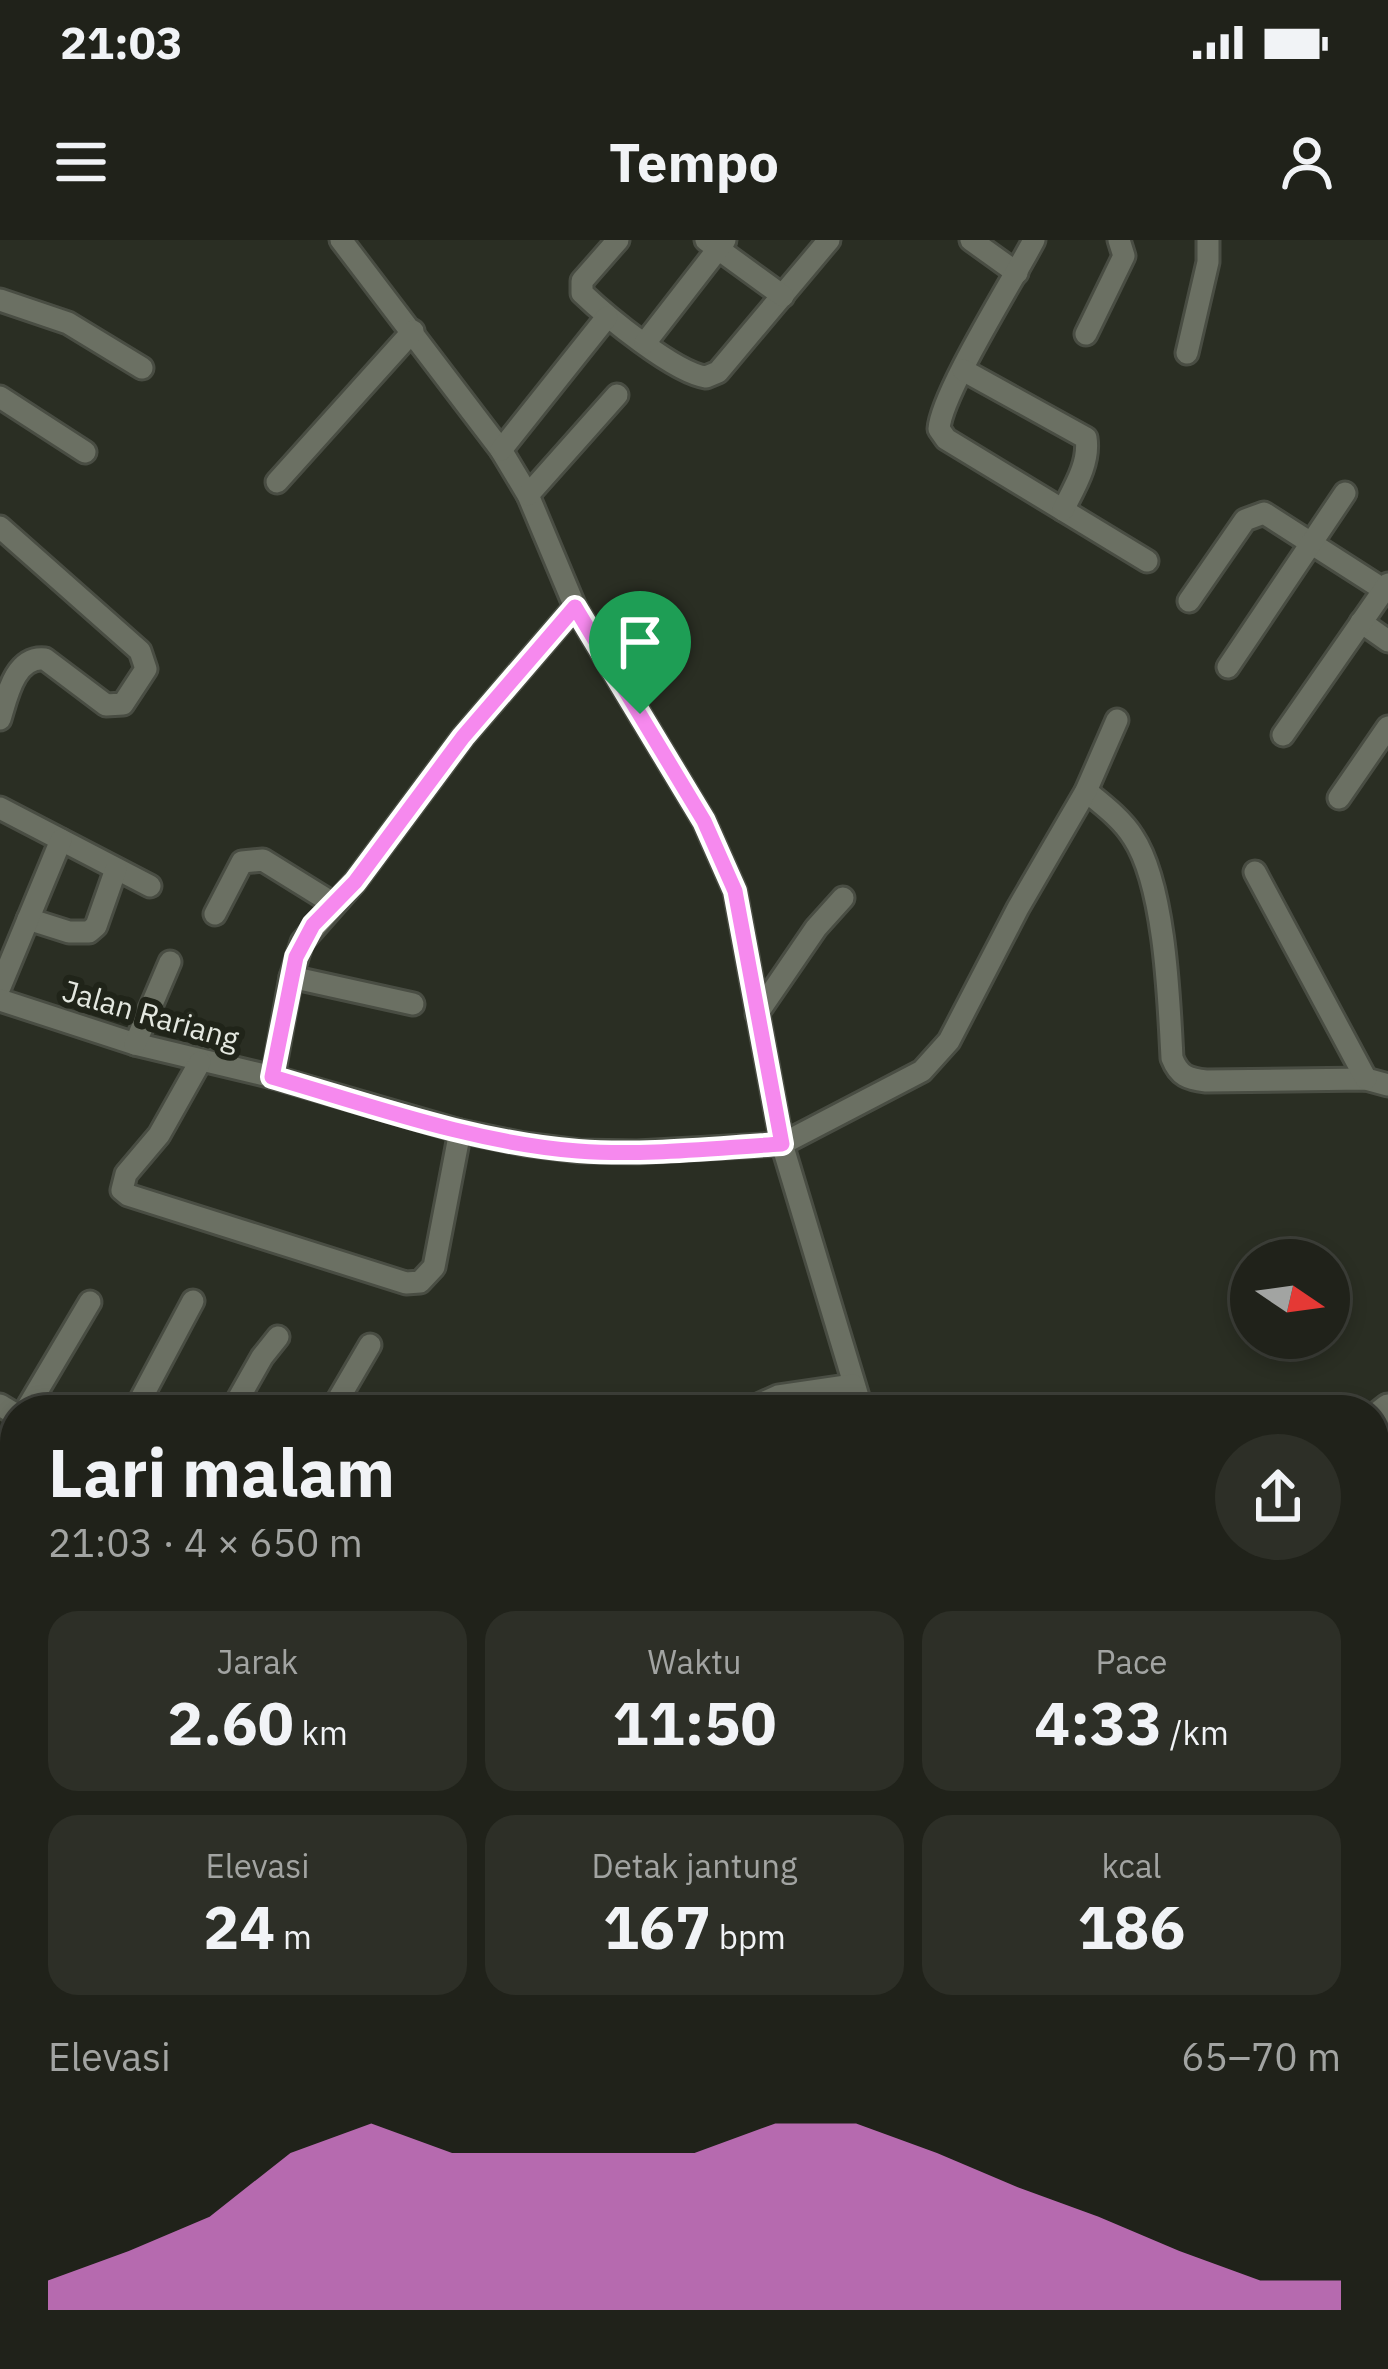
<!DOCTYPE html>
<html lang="id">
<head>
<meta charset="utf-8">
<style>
  :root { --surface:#20221a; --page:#2d2f27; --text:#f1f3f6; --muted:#a2a4a2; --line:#3d3f39; --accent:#f689ee }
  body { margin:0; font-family:"IBM Plex Sans",sans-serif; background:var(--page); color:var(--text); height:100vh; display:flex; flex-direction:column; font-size:45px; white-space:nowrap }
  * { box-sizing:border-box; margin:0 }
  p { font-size:39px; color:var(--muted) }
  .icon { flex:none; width:66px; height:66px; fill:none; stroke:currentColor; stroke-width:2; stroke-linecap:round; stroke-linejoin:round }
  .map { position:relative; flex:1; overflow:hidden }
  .sheet { position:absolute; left:0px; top:1155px; width:1389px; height:975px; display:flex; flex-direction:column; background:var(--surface); border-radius:48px 48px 0 0; box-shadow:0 6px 18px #0003,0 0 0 3px var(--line) }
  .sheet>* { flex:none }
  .needle { width:78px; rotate:103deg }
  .buttons { position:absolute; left:1230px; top:999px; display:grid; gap:24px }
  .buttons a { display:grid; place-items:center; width:120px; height:120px; border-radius:50%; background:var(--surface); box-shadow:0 6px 18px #0003,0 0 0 3px var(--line); font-size:60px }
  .pin { position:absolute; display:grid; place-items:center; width:102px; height:102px; color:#fff; margin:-123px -51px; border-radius:50% 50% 50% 0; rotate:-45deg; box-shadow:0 0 12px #0007 }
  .pin .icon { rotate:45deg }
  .round { display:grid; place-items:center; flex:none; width:126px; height:126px; border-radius:63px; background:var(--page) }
  .headline { display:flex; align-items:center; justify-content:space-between; height:204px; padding:0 48px }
  h1 { font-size:66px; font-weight:700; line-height:90px }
  .metrics { display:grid; grid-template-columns:repeat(3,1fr); gap:18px; height:204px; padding:12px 48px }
  .metrics div { display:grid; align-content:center; border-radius:30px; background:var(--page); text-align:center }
  .metrics b { font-size:60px; font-weight:700 }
  .metrics small { font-size:33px; font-weight:400 }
  .metrics p { font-size:33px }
  .chart { height:336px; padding:24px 48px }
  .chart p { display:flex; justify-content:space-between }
  .chart svg { width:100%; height:216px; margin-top:12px; fill:var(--accent); opacity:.7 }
  .status { display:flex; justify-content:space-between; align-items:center; height:84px; padding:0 60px; background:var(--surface); direction:ltr }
  .status svg { height:33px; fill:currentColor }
  header { display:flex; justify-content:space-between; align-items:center; height:156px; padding:0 48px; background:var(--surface); font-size:54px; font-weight:700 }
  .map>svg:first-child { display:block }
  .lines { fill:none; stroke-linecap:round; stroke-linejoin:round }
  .service-casing { stroke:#494d43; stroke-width:16 }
  .minor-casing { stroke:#494d43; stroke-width:27 }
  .tertiary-casing { stroke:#494d43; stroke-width:33 }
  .service { stroke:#6b7063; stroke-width:10 }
  .minor { stroke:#6b7063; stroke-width:21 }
  .tertiary { stroke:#6b7063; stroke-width:27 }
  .route-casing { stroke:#fff; stroke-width:24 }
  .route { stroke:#f689ee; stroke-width:15 }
  .labels { text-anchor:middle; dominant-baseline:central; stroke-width:12; stroke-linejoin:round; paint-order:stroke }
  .street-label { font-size:30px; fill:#e4e8e0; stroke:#202419 }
</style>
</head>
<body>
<div class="status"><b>21:03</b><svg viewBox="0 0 49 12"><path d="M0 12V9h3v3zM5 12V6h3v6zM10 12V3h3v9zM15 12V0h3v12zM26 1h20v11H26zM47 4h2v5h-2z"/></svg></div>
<header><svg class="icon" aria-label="menu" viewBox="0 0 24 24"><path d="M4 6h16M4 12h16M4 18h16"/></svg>Tempo<svg class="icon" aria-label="person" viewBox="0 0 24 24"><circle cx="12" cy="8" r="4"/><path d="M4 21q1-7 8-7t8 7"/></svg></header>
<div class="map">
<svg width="1388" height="2129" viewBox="0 0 1388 2129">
  <rect width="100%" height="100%" fill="#2a2e23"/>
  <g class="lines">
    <!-- service casing -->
    <g class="service-casing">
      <path id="service" d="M1374,1503l14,-4"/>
    </g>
    <!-- minor casing -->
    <g class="minor-casing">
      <g id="minor">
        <path d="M341,0l160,210 27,45 47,112 129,214 31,70 47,253 80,266"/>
        <path d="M618,0l-36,41v12c24,23 93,80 124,84l12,-5 111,-132"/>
        <path d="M706,0l77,56"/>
        <path d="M971,0l46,33"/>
        <path d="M1034,0c-20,39 -93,154 -95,189l7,10 201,122"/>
        <path d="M0,60l68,23 74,45"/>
        <path d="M1086,94l38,-78 -5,-16"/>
        <path d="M645,103l80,-103"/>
        <path d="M1187,113l21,-91v-22"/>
        <path d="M963,130l123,68c4,25 -12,50 -23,72"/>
        <path d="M0,157l85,55"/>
        <path d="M501,210l106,-133"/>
        <path d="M277,242l136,-151"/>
        <path d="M528,255l89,-100"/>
        <path d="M0,287l140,124 6,18 -23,35 -17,1 -61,-46c-30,-3 -38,37 -45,60"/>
        <path d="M1189,361l56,-81 19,-7 120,77"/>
        <path d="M1361,382l27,19"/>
        <path d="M1228,427l117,-174"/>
        <path d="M1283,495l105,-151"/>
        <path d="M1086,551c16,13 36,28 47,46 32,48 36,163 39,221 7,18 16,21 34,23l160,-2 22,6"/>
        <path d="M1339,558l49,-71"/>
        <path d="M0,568l150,78"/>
        <path d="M1255,632l111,207"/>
        <path d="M215,674l27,-52 21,-2 71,44"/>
        <path d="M28,679l41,13h20l7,-6 20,-57"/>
        <path d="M291,737l122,27"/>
        <path d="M0,747l61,-147"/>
        <path d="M0,760l135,44 138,33 187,54 64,13 55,7 58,1 145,-8 140,-73 27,-30 69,-133 68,-117 31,-71"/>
        <path d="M757,774l59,-86 27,-30"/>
        <path d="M135,804l35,-82"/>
        <path d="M200,822l-41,73 -33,39 -4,16 6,5 278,88 14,-1 14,-15 26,-136"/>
        <path d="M273,837l18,-100 11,-35 53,-60 108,-145 112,-130"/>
        <path d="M0,1165l15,9"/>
        <path d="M26,1170l64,-108"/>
        <path d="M135,1170l58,-109"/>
        <path d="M232,1170l30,-53 16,-20"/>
        <path d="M332,1170l38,-65"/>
        <path d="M747,1170l31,-14 75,-11"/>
        <path d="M1374,1254l14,11"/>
        <path d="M0,1356l15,7"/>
        <path d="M0,1908l15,-9"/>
        <path d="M1374,2041l14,-6"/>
        <path d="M1280,2115v14"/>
        <path d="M1325,2115l46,14"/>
        <path d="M96,2129l50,-14"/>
        <path d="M393,2129l64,-14"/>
        <path d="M620,2129l2,-14"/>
        <path d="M1050,2129l3,-14"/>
      </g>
    </g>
    <!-- tertiary casing -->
    <g class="tertiary-casing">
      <g id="tertiary">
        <path d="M1374,1179l14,-11"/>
        <path d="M1374,1412l14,14"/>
      </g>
    </g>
    <!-- service -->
    <use href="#service" class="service"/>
    <!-- minor -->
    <use href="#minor" class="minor"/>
    <!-- tertiary -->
    <use href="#tertiary" class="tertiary"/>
  </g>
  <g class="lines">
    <!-- route casing -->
    <g class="route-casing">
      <path id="route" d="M575,367l129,214 31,70 47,253c-68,4 -137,12 -204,7 -104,-8 -206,-45 -306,-74l24,-120 17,-32 42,-43 108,-145z"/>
    </g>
    <!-- route -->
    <use href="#route" class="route"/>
  </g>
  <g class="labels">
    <!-- street labels -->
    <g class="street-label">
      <text transform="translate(151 774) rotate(16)">Jalan Rariang</text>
    </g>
  </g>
</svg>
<div class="buttons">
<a><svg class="needle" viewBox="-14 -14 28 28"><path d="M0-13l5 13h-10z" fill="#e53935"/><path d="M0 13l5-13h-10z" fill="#a2a4a2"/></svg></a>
</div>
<div class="pin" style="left:640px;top:474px;background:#1e9e55"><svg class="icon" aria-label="arrive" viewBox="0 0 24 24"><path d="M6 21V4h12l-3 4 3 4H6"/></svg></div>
<section class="sheet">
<div class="headline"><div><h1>Lari malam</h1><p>21:03 · 4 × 650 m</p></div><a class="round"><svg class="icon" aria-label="share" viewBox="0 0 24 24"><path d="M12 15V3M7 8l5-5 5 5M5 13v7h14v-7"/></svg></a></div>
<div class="metrics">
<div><p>Jarak</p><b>2.60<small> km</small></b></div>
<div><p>Waktu</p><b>11:50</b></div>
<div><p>Pace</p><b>4:33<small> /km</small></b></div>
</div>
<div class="metrics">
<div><p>Elevasi</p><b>24<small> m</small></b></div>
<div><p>Detak jantung</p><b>167<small> bpm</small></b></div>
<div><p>kcal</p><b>186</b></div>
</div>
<div class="chart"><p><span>Elevasi</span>65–70 m</p>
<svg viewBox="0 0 160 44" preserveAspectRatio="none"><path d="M0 44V38L10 32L20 25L30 12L40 6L50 12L60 12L70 12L80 12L90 6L100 6L110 12L120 19L130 25L140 32L150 38L160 38V44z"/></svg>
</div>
</section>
</div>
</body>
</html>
